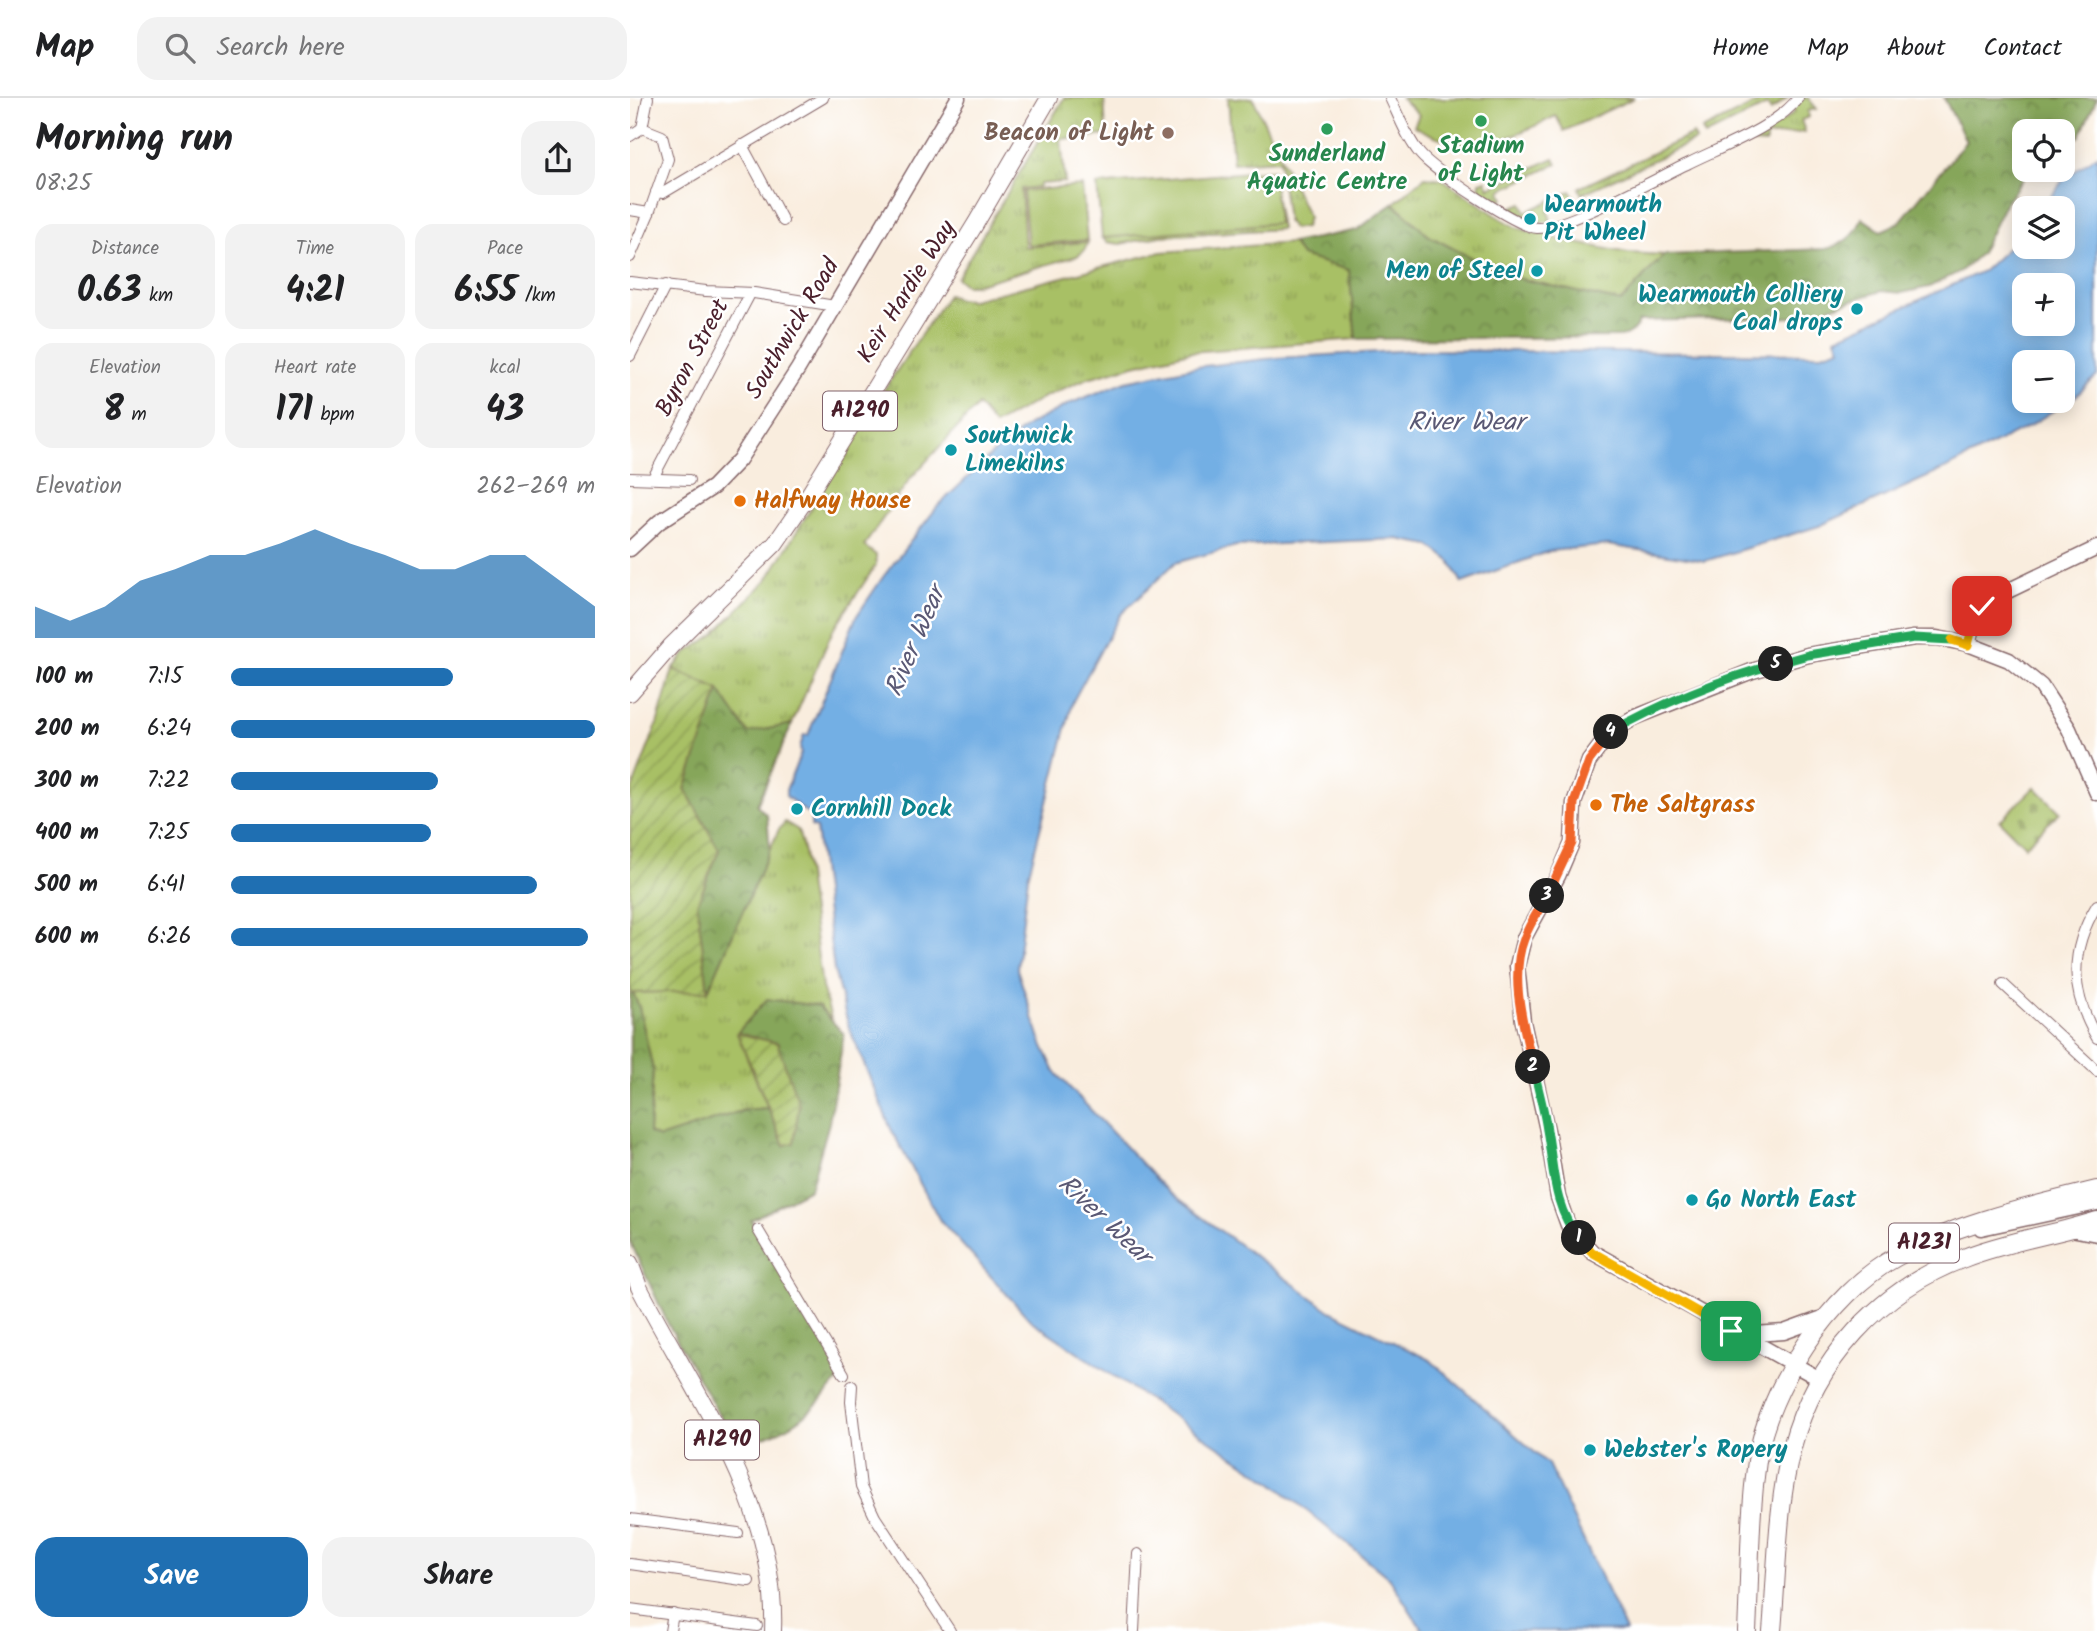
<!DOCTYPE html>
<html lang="en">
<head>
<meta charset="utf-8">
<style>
  :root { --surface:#fff; --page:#f2f2f2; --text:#202124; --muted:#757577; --line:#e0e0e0; --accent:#1f6fb2 }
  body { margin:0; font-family:Kalam,sans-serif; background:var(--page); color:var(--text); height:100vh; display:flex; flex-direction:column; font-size:26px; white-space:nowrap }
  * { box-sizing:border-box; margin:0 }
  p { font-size:23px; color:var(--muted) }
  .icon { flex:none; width:38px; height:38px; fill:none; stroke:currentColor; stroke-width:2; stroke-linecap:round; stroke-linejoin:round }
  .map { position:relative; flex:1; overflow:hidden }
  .sheet { display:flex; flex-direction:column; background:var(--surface); width:630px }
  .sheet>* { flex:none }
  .fabs { position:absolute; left:1382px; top:21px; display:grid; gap:14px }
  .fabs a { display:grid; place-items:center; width:63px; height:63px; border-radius:14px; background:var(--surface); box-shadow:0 4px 18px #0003; font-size:35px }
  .pin { position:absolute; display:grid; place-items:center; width:60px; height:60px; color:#fff; margin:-30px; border-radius:14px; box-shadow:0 4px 10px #0006 }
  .km { position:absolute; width:35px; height:35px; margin:-18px; border-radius:50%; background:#222; color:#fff; font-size:19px; line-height:35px; text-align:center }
  .round { display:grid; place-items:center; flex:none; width:74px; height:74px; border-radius:21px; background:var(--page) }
  .headline { display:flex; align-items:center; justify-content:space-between; height:119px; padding:0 35px }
  h1 { font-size:38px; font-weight:700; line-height:52px }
  .stats { display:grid; grid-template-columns:repeat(3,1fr); gap:10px; height:119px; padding:7px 35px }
  .stats div { display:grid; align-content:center; border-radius:18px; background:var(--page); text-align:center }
  .stats b { font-size:35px; font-weight:700 }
  .stats small { font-size:19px; font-weight:400 }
  .stats p { font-size:19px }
  .chart { height:196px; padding:14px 35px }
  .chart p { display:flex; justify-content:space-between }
  .chart svg { width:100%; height:126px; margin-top:7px; fill:var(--accent); opacity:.7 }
  .button { display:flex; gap:14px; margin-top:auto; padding:14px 35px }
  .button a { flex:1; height:80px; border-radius:21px; background:var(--accent); color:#fff; font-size:28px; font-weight:700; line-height:80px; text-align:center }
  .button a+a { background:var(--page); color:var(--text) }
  ul { padding:0 35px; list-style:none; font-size:23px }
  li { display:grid; grid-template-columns:112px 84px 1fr; align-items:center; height:52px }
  li i { height:18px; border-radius:9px; background:var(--accent) }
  header { display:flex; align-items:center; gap:42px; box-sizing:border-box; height:98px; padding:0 35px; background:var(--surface); border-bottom:2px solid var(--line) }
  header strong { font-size:33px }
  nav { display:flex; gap:38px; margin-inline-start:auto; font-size:24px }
  .search { width:490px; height:63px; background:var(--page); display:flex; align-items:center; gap:18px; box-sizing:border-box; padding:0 24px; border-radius:21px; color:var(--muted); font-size:26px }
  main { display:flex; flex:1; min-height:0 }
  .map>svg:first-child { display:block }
  .grass { fill:url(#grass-tufts); stroke:#797048; stroke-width:2 }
  .forest { fill:url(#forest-crowns); stroke:#686242; stroke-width:2 }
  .cemetery { fill:url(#cemetery-stones); stroke:#797048; stroke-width:2 }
  .garden { fill:url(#garden-furrows); stroke:#797048; stroke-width:2 }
  .pitch { fill:#a8c065; stroke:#797048; stroke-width:2 }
  .water { fill:#73afe4; stroke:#5e6788; stroke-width:2; fill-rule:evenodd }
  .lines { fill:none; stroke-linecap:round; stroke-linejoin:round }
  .street-casing { stroke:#87676a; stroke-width:12 }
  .secondary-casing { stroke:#87676a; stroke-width:17 }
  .primary-casing { stroke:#87676a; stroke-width:18 }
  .highway-casing { stroke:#87676a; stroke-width:20 }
  .street { stroke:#fff; stroke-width:10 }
  .secondary { stroke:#fff; stroke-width:14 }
  .primary { stroke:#fff; stroke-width:16 }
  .highway { stroke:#fff; stroke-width:18 }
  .split-1-casing { stroke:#fff; stroke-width:14 }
  .split-2-casing { stroke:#fff; stroke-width:14 }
  .split-3-casing { stroke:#fff; stroke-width:14 }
  .split-4-casing { stroke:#fff; stroke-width:14 }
  .split-5-casing { stroke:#fff; stroke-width:14 }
  .split-6-casing { stroke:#fff; stroke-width:14 }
  .split-7-casing { stroke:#fff; stroke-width:14 }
  .split-1 { stroke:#f5b400; stroke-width:9 }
  .split-2 { stroke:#22a559; stroke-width:9 }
  .split-3 { stroke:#f0652b; stroke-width:9 }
  .split-4 { stroke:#f0652b; stroke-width:9 }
  .split-5 { stroke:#22a559; stroke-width:9 }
  .split-6 { stroke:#22a559; stroke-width:9 }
  .split-7 { stroke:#f5b400; stroke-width:9 }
  .leisure-dot { fill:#2e9e5b; stroke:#fff; stroke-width:2.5 }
  .education-dot { fill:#8d6e63; stroke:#fff; stroke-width:2.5 }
  .culture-dot { fill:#0f9aa8; stroke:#fff; stroke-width:2.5 }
  .food-dot { fill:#e8710a; stroke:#fff; stroke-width:2.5 }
  .labels { text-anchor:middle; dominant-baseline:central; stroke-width:5; stroke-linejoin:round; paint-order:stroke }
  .shield { fill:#fff; stroke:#80626b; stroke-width:2 }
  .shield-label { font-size:23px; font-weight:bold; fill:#4a1f2b }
  .education-label { font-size:24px; font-weight:bold; fill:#785e54; stroke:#fff; text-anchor:end }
  .leisure-label { font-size:24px; font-weight:bold; fill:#27864d; stroke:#fff }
  .culture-label { font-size:24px; font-weight:bold; fill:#0d838f; stroke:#fff; text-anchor:start }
  .street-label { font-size:24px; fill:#4a1f2b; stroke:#fff }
  .food-label { font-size:24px; font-weight:bold; fill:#c56008; stroke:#fff; text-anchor:start }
  .water-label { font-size:26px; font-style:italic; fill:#5a5975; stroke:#fff }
</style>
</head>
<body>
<header>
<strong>Map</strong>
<div class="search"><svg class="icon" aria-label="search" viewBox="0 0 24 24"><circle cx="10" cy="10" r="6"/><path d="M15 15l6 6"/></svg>Search here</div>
<nav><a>Home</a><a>Map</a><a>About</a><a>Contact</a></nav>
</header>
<main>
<section class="sheet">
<div class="headline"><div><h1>Morning run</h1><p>08:25</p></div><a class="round"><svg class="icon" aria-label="share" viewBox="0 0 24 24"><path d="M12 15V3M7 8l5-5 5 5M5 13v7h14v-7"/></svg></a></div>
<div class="stats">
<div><p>Distance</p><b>0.63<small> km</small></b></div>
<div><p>Time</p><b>4:21</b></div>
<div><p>Pace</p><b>6:55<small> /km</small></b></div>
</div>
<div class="stats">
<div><p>Elevation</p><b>8<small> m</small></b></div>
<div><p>Heart rate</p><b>171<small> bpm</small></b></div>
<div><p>kcal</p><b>43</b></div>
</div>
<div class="chart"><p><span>Elevation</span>262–269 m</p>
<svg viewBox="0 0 160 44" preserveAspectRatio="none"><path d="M0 44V33L10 38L20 33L30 24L40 20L50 15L60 15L70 11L80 6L90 11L100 15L110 20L120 20L130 15L140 15L150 24L160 33V44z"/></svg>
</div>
<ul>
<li><b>100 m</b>7:15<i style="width:61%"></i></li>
<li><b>200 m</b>6:24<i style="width:100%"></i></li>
<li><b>300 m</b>7:22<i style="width:57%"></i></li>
<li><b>400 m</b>7:25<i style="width:55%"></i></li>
<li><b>500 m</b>6:41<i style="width:84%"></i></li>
<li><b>600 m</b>6:26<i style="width:98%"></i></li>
</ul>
<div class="button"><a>Save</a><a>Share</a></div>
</section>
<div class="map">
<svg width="1467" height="1533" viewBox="0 0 1467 1533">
  <defs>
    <pattern id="grass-tufts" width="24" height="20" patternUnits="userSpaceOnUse" patternTransform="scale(1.75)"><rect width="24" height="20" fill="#a8c065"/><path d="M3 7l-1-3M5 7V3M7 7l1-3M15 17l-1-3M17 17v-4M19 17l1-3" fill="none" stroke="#8b9b53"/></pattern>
    <pattern id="forest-crowns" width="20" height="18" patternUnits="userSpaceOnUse" patternTransform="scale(1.75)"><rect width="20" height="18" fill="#86a65a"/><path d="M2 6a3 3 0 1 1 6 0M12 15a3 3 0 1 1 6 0" fill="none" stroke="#70874b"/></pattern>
    <pattern id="cemetery-stones" width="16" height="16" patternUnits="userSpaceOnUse" patternTransform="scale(1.75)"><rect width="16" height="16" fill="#a8c065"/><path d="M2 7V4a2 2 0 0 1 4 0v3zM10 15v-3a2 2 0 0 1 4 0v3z" fill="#8b9b53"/></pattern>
    <pattern id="garden-furrows" width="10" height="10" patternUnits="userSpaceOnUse" patternTransform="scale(1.75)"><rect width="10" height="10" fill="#a8c065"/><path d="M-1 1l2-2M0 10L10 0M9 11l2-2" fill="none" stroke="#8b9b53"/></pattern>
  </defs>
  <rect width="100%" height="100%" fill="#fff"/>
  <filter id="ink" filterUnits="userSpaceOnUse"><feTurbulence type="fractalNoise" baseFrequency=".0143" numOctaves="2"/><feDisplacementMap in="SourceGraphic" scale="14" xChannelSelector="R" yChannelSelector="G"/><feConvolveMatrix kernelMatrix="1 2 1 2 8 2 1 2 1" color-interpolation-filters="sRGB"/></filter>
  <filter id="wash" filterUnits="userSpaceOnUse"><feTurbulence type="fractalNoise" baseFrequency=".00686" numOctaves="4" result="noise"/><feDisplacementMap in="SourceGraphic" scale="28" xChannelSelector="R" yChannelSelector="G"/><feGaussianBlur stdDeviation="1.57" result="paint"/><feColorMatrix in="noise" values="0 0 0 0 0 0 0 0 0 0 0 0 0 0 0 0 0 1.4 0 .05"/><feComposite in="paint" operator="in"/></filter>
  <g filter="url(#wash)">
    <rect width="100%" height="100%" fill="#f9edde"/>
    <!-- grass -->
    <g class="grass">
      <path d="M434,0h40l2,37 -45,4 4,43 -25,2v3l-19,2 4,58 63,-5 -4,9 -7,5 -103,29h-8l-9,-7z"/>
      <path d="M598,0h25l55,119 -3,10 -12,2 -6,-8 -8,-61 -46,3z"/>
      <path d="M1131,0h26l-16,13 -4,-6 -62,31 -3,-6 55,-27z"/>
      <path d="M1172,0h6l9,11 -9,2 1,6 -8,3 4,12 -39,5v7l-13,-1v-7l29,-14 13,-10 -1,-3z"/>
      <path d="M1063,36l3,6 -114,54 -3,-6z"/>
      <path d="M924,60l3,6 -56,26 3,9 -9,4 -16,-12 1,-9 6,-2 3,8z"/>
      <path d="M795,79l17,2 58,39 18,10 16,5 22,-2v8l72,14 36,2 -43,47 -117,-27 -75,-39 -35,-33z"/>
      <path d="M941,93l4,8 -27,12 3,10 -19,3 -23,-11 1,-5 12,-5 4,9z"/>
      <path d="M645,96l6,35 -121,7 -40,8 -13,-2 -5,-4 176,-15z"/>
      <path d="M662,145l9,13 48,14 7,69 -166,13 -56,13 -46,13 -42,18 -52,29 -16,-20 -68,74 -46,67 12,9v10l-43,65 -41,94 -44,10 -29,-44 -46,-21 13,-16 27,-18 54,-55 116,-189 65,-96 11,4 13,1 189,-48z"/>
      <path d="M155,724l13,8 6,22 18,135 10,34 -14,-15 -81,27 31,75 -24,2 -85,29 -10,-6 4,-63 -14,-63 -6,-14 75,-3 71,-161z"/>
    </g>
    <!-- forest -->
    <g class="forest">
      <path d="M1314,0h153l-17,38 -17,9v-14h-38v39h4l-24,34 -24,49 -20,18 -32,16 -27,6 -21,-2 -82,26 -160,4 -4,8 -13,8 -266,2 -7,-69 -48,-14 -9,-13 65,-13 36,-27 36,33 75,39 117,27 43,-47 161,-6c16,-3 32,-14 37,-31l19,13 18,-8 67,-82z"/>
      <path d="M89,592l29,43 44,-9 -35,81 10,10 3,34 -62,142 -11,-87 22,-54 -34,-61z"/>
      <path d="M0,895h3l6,14 14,63 -4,63 10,5 85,-28 24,-2 16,37 -6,-102 -41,-10 30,-34 51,7 26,28 -15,89 -19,66 -59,31 93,154c-39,44 -48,57 -108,71l-68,-121 -38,-83z"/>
    </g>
    <!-- cemetery -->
    <path class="cemetery" d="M1405,689l25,25 -35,34 -25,-25z"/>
    <!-- garden -->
    <g class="garden">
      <path d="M43,571l46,21 -34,99 34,61 -22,54 11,87 -78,2v-198l27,-71z"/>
      <path d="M107,935l40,10 22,61 -5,39 -10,2z"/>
    </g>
    <!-- pitch -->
    <g class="pitch">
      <path d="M771,0h233l-70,33 -8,-15c-55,26 -84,43 -142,10l5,-11z"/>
      <path d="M643,72l5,53 -176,15 -5,-53z"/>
      <path d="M452,88l5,54 -59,5 -5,-54z"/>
    </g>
    <!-- water -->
    <path class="water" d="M1467,57v221l-21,20 -45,29 -84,43 -128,58 -114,35 -97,-16 -58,6 -88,32 -12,-22 -21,-16 -32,-6 -161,7 -61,17 -55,52 -47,86 -45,176 -11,92 24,73 14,30 114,121 161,118 100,49 118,104 78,167h-203l-33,-52 -117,-96 -243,-163 -91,-101 -48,-90 -42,-101 -15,-58 -18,-142 -5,-2v-12l-4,-1 -21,-17v-6l15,-37 -1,-6 4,-12h4l48,-118 27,-40 55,-71 52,-50 38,-31 41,-21 57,-23 69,-14 80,-9 140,-8 407,4 18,-6 -4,-10 147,-67 42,-39v15h38v-39h-20l20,-28zM1395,187h38v39h-38zM1395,264h38v39h-38z"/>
  </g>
  <g filter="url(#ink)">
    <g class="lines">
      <!-- street casing -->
      <g class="street-casing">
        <g id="street">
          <path d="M760,0c9,19 17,40 30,56 13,16 97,73 117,74 28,1 122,-51 152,-65 32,-16 89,-37 109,-65"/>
          <path d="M12,30l6,-30"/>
          <path d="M0,38l12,-8 20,8 6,23 -19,54 -19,44"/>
          <path d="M112,47l41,76"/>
          <path d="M26,94l7,1 160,-95"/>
          <path d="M0,112l19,3"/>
          <path d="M0,184l76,9 48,2 81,13"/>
          <path d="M0,258l36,-71"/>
          <path d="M0,380l59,2"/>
          <path d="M23,380l97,-184"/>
          <path d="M1467,807c-28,46 -27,87 0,133"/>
          <path d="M1373,886l94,87"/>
          <path d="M128,1132l86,144"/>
          <path d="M222,1288l-1,16 10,85 14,30 75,114"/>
          <path d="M0,1421l108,14"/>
          <path d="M0,1466l119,17"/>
          <path d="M0,1511l127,17"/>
          <path d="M40,1533l3,-17"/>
          <path d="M504,1533l4,-77"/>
        </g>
      </g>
      <!-- secondary casing -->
      <g class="secondary-casing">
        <g id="secondary">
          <path d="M0,451l29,-27 54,-35 26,-27 59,-91 160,-271"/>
          <path d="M1338,546c4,-19 6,-32 23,-45l106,-51"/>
          <path d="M1351,1130l116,-25"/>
          <path d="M1441,1131l26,5"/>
          <path d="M1110,1237l44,-3 44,-16"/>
          <path d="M1190,1281l-228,-127 -24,-27 -10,-28 -11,-67 -24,-108 -6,-56 7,-28 34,-62 14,-33 2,-40 15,-42 22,-29 25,-15 116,-46 56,-16 106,-17h23l31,6 41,16 32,26 28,43 28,64"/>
        </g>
      </g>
      <!-- primary casing -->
      <g class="primary-casing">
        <g id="primary">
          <path d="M0,595l41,-47 104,-102 33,-48 168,-273 73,-125"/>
          <path d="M0,1165l9,24c55,107 139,218 134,344"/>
        </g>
      </g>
      <!-- highway casing -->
      <g class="highway-casing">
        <g id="highway">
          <path d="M1117,1533c3,-56 2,-114 10,-170 11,-74 73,-168 139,-204 62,-35 133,-50 201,-67"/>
          <path d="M1142,1533c5,-59 5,-128 20,-184 23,-87 89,-158 172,-189 43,-17 89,-23 133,-37"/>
        </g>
      </g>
      <!-- street -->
      <use href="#street" class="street"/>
      <!-- secondary -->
      <use href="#secondary" class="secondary"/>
      <!-- primary -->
      <use href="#primary" class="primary"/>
      <!-- highway -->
      <use href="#highway" class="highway"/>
    </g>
  </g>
  <g class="lines" filter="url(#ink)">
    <!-- split-1 casing -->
    <g class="split-1-casing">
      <path id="split-1" d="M949,1140l13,14 139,79"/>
    </g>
    <!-- split-2 casing -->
    <g class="split-2-casing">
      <path id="split-2" d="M903,969c5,21 11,42 14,63 7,37 6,79 32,108"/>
    </g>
    <!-- split-3 casing -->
    <g class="split-3-casing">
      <path id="split-3" d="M903,969c-9,-40 -24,-89 -9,-128 5,-15 15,-29 23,-43"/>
    </g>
    <!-- split-4 casing -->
    <g class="split-4-casing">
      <path id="split-4" d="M917,798l25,-53 2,-40 15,-42 22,-29"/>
    </g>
    <!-- split-5 casing -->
    <g class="split-5-casing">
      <path id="split-5" d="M981,634c46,-27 113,-54 165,-68"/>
    </g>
    <!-- split-6 casing -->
    <g class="split-6-casing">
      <path id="split-6" d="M1146,566l32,-9 106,-17 38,2"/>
    </g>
    <!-- split-7 casing -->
    <g class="split-7-casing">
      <path id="split-7" d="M1322,542l16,5 8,-33 6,-6"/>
    </g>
    <!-- split-1 -->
    <use href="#split-1" class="split-1"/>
    <!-- split-2 -->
    <use href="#split-2" class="split-2"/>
    <!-- split-3 -->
    <use href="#split-3" class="split-3"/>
    <!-- split-4 -->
    <use href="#split-4" class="split-4"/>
    <!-- split-5 -->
    <use href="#split-5" class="split-5"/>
    <!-- split-6 -->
    <use href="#split-6" class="split-6"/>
    <!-- split-7 -->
    <use href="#split-7" class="split-7"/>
  </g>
  <!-- markers -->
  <g class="leisure-dot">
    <circle cx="851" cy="23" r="7"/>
    <circle cx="697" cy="31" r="7"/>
  </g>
  <circle class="education-dot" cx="538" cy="35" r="7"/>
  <g class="culture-dot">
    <circle cx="900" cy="121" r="7"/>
    <circle cx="907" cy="173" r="7"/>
    <circle cx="1227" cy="211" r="7"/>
    <circle cx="321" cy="352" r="7"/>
    <circle cx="167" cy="711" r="7"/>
    <circle cx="1062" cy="1102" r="7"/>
    <circle cx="960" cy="1352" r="7"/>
  </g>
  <g class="food-dot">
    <circle cx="110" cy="403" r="7"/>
    <circle cx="966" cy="707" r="7"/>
  </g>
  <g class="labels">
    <!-- shield labels -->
    <g class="shield">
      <rect x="193" y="293.5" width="74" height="39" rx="5"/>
      <rect x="1259" y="1125.5" width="70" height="39" rx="5"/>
      <rect x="55" y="1322.5" width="74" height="39" rx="5"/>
    </g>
    <g class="shield-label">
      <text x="230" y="313">A1290</text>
      <text x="1294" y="1145">A1231</text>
      <text x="92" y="1342">A1290</text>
    </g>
    <!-- education labels -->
    <g class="education-label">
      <text x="524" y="35">Beacon of Light</text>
    </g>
    <!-- leisure labels -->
    <g class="leisure-label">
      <text x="851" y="48">Stadium<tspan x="851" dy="28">of Light</tspan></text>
      <text x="697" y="56">Sunderland<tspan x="697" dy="28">Aquatic Centre</tspan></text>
    </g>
    <!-- culture labels -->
    <g class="culture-label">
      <text x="914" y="107">Wearmouth<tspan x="914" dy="28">Pit Wheel</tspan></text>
      <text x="893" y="173" text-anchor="end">Men of Steel</text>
      <text x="1213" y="197" text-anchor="end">Wearmouth Colliery<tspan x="1213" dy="28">Coal drops</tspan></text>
      <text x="335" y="338">Southwick<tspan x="335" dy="28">Limekilns</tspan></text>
      <text x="181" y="711">Cornhill Dock</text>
      <text x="1076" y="1102">Go North East</text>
      <text x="974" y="1352">Webster's Ropery</text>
    </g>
    <!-- street labels -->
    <g class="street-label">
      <text transform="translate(277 194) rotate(-58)">Keir Hardie Way</text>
      <text transform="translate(163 231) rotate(-59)">Southwick Road</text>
      <text transform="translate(63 260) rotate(-62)">Byron Street</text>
    </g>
    <!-- food labels -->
    <g class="food-label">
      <text x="124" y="403">Halfway House</text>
      <text x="980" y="707">The Saltgrass</text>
    </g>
    <!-- water labels -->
    <g class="water-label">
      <text x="836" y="325">River Wear</text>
      <text transform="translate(286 544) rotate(-67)">River Wear</text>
      <text transform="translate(474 1122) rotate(43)">River Wear</text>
    </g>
  </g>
</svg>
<div class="fabs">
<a><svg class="icon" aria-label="locate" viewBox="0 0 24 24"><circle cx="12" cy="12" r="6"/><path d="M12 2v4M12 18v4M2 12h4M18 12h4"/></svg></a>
<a><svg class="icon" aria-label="layers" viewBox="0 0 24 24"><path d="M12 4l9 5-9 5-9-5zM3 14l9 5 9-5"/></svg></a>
<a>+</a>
<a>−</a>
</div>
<div class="pin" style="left:1101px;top:1233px;background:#1e9e55"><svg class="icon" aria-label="arrive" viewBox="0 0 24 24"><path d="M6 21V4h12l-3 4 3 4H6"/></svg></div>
<div class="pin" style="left:1352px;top:508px;background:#d93025"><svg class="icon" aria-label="check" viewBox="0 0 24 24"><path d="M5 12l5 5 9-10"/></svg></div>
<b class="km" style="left:949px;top:1140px">1</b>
<b class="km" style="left:903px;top:969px">2</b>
<b class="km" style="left:917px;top:798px">3</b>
<b class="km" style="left:981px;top:634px">4</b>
<b class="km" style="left:1146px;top:566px">5</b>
</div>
</main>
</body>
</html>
